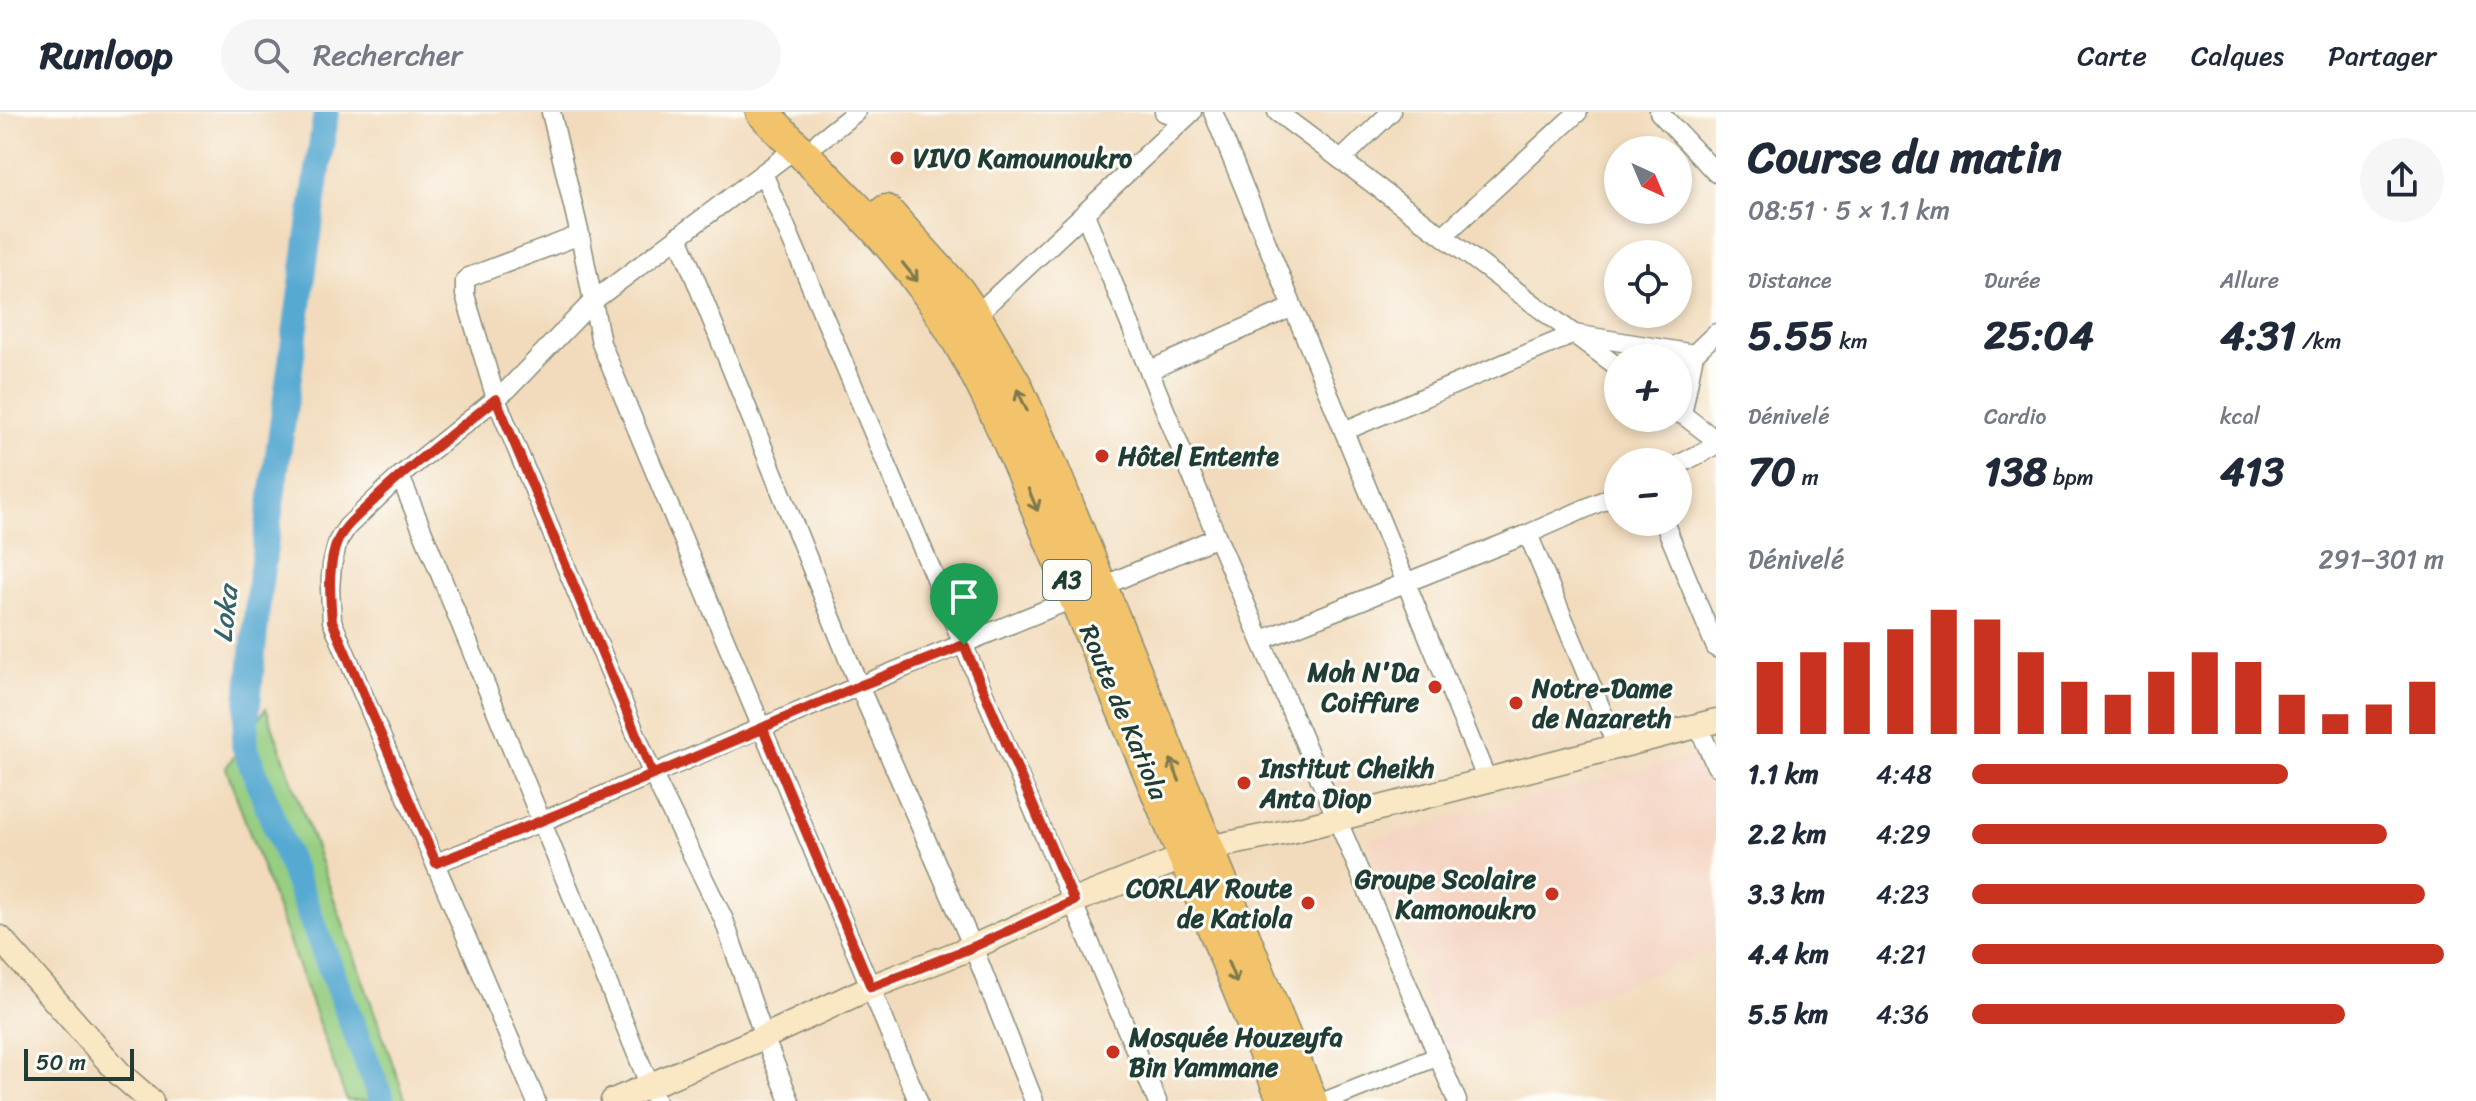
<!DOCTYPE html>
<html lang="fr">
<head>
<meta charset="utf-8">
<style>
  :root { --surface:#fff; --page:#f6f6f7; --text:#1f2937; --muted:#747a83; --line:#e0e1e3; --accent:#c8321e }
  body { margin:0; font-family:Sriracha,sans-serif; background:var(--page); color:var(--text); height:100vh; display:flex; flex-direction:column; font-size:30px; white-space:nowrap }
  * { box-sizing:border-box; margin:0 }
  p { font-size:26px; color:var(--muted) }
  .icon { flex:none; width:44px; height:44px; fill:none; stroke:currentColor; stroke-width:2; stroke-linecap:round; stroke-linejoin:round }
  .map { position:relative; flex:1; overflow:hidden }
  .drawer { display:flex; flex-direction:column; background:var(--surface); width:760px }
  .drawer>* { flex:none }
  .needle { width:52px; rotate:136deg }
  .controls { position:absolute; left:1604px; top:24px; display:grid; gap:16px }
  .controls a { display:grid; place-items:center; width:88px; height:88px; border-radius:50%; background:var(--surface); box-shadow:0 4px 12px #0003; font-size:40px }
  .scale { position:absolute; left:24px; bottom:20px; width:110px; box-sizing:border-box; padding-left:8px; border:4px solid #1f3d34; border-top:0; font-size:22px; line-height:28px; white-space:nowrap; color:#1f3d34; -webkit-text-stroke:6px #fdfcf7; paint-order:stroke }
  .pin { position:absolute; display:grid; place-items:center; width:68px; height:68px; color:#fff; margin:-82px -34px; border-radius:50% 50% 50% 0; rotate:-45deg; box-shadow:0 0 8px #0007 }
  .pin .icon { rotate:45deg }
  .round { display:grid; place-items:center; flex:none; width:84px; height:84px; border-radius:42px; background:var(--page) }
  .summary { display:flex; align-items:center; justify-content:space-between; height:136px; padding:0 32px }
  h1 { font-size:44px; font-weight:800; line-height:60px }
  .metrics { display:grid; grid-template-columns:repeat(3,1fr); gap:12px; height:136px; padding:8px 32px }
  .metrics div { display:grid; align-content:center }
  .metrics b { font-size:40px; font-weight:800 }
  .metrics small { font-size:22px; font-weight:400 }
  .metrics p { font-size:22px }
  .chart { height:224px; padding:16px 32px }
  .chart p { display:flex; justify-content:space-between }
  .chart svg { width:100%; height:144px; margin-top:8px; stroke:var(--accent); stroke-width:6 }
  ul { padding:0 32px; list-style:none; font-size:26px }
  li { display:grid; grid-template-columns:128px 96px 1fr; align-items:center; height:60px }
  li i { height:20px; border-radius:10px; background:var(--accent) }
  header { display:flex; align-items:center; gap:48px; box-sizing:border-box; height:112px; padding:0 40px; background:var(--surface); border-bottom:2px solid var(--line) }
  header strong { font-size:38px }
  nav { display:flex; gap:44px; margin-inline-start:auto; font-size:28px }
  .search { width:560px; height:72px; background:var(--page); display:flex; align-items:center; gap:20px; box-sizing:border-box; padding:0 28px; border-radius:44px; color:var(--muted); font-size:30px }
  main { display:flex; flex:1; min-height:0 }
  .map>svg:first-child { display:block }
  .built { fill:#f4d3c1 }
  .green { fill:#97ce81; stroke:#5b865a; stroke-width:2 }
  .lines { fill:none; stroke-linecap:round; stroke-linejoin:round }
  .river { stroke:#56a9d2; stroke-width:26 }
  .street-casing { stroke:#888c78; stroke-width:21 }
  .secondary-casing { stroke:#888c78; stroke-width:27 }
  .highway-casing { stroke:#888c78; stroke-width:35 }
  .street { stroke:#fff; stroke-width:18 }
  .secondary { stroke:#fae7c3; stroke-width:24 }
  .highway { stroke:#f2c36a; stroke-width:32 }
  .oneway { stroke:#7e794c }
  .route-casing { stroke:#fff; stroke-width:16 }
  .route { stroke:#c8321e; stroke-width:10 }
  .poi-dot { fill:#c8321e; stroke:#fdfcf7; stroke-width:3 }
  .labels { text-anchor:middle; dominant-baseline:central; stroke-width:6; stroke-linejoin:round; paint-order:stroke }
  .shield { fill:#fdfcf7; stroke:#62766e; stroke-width:2 }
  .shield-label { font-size:24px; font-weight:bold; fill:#1f3d34 }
  .poi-label { font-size:26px; font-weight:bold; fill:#1f3d34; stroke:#fdfcf7; text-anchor:start }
  .street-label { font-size:26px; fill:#1f3d34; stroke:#fdfcf7 }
  .water-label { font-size:28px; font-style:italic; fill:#32636b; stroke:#fdfcf7 }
</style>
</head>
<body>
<header>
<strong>Runloop</strong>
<div class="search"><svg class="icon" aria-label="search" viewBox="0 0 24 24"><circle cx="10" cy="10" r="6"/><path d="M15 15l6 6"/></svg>Rechercher</div>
<nav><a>Carte</a><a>Calques</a><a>Partager</a></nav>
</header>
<main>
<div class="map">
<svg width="1716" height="989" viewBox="0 0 1716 989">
  <rect width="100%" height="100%" fill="#fdfcf7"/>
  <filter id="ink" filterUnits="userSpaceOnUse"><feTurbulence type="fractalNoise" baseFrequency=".0125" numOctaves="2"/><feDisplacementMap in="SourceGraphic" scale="16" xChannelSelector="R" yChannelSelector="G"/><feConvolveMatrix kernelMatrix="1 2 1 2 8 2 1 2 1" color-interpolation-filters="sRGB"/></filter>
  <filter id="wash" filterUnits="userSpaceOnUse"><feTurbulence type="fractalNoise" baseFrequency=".006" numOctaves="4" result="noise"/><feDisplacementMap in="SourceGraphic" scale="32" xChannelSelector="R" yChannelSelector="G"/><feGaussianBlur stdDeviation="1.8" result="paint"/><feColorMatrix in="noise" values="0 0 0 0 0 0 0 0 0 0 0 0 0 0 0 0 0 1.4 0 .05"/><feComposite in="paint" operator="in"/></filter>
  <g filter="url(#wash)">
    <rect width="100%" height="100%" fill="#f2dbbc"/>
    <!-- built -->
    <path class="built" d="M1696,643l20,45v149l-268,104 -80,-213z"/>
    <!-- green -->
    <path class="green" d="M266,596l140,393h-59l-121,-333z"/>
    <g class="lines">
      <!-- river -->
      <path class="river" d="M326,0l-67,478 -15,155 138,356"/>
    </g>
  </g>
  <g filter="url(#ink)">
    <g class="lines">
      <!-- street casing -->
      <g class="street-casing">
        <g id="street">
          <path d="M551,0l29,123 21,108 317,758"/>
          <path d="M1164,0l20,7"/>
          <path d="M1213,0l274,668"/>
          <path d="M1277,0l341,255"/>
          <path d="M1659,0l57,61"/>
          <path d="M819,29l37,-29"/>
          <path d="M1341,48l50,-48"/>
          <path d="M763,61l394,928"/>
          <path d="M1085,102l132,323 240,564"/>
          <path d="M580,123l-111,42 -4,4v14l31,104 157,376 71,145 40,117 26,64"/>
          <path d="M678,124l181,450 114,261 61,154"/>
          <path d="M1443,124l135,-124"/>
          <path d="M975,204l217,-204"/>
          <path d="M1150,258l143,-63"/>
          <path d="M1678,299l38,29"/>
          <path d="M1682,303l12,-61 22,-21"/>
          <path d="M1344,319l230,-97 120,20"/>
          <path d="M1678,353l38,-20"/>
          <path d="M400,364l256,625"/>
          <path d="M1664,410l52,126"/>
          <path d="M1528,422l89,213"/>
          <path d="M1101,475l116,-50"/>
          <path d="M1262,528l266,-106 90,-40"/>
          <path d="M1698,614l18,40"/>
          <path d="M436,751l105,-41 318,-136 216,-88"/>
          <path d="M536,989l-204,-480 -2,-32 2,-24 6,-24 9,-14 53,-51 108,-87 85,-88 203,-153"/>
          <path d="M1326,989l113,-45"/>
        </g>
      </g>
      <!-- secondary casing -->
      <g class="secondary-casing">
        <g id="secondary">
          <path d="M0,826l120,136 31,27"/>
          <path d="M613,989l151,-64 107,-50 102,-40 101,-46 133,-53 80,-16 429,-111"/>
        </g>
      </g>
      <!-- highway casing -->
      <g class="highway-casing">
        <g id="highway">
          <path d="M762,0c59,62 131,125 177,198 56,85 91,184 132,278 73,170 144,341 213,513"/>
          <path d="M886,99l72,80 17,25 40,68 32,71 264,646"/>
        </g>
      </g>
      <!-- street -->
      <use href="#street" class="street"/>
      <!-- secondary -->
      <use href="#secondary" class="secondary"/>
      <!-- highway -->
      <use href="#highway" class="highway"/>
    </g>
    <!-- one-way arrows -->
    <defs><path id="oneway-shaft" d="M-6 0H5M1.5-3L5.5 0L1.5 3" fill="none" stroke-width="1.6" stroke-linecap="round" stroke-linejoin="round" transform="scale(2)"/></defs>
    <g class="oneway">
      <use href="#oneway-shaft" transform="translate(910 160) rotate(51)"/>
      <use href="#oneway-shaft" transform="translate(1022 288) rotate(-115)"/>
      <use href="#oneway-shaft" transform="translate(1033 388) rotate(67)"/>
      <use href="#oneway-shaft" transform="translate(1175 658) rotate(-112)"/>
      <use href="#oneway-shaft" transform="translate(1232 860) rotate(68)"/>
    </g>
  </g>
  <g class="lines" filter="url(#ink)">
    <!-- route casing -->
    <g class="route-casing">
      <path id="route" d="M964,533l-105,41 -206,89 -157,-376c-42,34 -86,66 -125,104 -11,11 -26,22 -33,37 -11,25 -8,55 -6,81l104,242c110,-43 218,-89 327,-134l108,258 102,-40 101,-46 -110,-256"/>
    </g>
    <!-- route -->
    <use href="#route" class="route"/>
  </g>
  <!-- markers -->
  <g class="poi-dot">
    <circle cx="897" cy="46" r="8"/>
    <circle cx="1102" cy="344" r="8"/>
    <circle cx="1435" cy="575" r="8"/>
    <circle cx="1516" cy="591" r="8"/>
    <circle cx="1244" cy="671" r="8"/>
    <circle cx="1552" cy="782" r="8"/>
    <circle cx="1308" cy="791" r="8"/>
    <circle cx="1113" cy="940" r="8"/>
  </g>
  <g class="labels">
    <!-- shield labels -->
    <rect class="shield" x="1043" y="448" width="48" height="40" rx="6"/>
    <g class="shield-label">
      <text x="1067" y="468">A3</text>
    </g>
    <!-- poi labels -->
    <g class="poi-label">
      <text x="913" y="46">VIVO Kamounoukro</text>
      <text x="1118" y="344">Hôtel Entente</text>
      <text x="1419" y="560" text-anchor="end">Moh N'Da<tspan x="1419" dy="30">Coiffure</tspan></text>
      <text x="1532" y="576">Notre-Dame<tspan x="1532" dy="30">de Nazareth</tspan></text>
      <text x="1260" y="656">Institut Cheikh<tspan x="1260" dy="30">Anta Diop</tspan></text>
      <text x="1536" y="767" text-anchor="end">Groupe Scolaire<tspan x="1536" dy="30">Kamonoukro</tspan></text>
      <text x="1292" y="776" text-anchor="end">CORLAY Route<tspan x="1292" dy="30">de Katiola</tspan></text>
      <text x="1129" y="925">Mosquée Houzeyfa<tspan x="1129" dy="30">Bin Yammane</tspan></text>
    </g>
    <!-- street labels -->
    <g class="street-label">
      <text transform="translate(1124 600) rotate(67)">Route de Katiola</text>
    </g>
    <!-- water labels -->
    <g class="water-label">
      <text transform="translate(225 502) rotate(-84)">Loka</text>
    </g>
  </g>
</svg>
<div class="controls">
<a><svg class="needle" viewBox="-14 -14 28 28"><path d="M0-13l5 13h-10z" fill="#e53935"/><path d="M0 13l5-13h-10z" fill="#747a83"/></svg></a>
<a><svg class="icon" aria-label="locate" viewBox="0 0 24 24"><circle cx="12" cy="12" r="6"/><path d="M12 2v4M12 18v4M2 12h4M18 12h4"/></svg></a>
<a>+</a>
<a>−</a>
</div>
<div class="scale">50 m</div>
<div class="pin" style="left:964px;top:533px;background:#1e9e55"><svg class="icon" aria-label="arrive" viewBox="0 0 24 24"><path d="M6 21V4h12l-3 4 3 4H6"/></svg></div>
</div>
<section class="drawer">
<div class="summary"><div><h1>Course du matin</h1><p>08:51 · 5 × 1.1 km</p></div><a class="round"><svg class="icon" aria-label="share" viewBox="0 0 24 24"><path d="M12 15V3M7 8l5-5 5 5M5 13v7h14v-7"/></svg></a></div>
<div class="metrics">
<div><p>Distance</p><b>5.55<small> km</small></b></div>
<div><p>Durée</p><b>25:04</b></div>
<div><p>Allure</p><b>4:31<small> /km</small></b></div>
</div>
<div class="metrics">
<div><p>Dénivelé</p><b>70<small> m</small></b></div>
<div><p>Cardio</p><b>138<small> bpm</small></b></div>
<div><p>kcal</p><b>413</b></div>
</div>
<div class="chart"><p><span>Dénivelé</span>291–301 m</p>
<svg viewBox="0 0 160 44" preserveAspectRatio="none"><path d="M5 44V22M15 44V19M25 44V16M35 44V12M45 44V6M55 44V9M65 44V19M75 44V28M85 44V32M95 44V25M105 44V19M115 44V22M125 44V32M135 44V38M145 44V35M155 44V28"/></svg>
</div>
<ul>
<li><b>1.1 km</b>4:48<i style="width:67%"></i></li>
<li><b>2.2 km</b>4:29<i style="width:88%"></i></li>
<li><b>3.3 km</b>4:23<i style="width:96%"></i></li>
<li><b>4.4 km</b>4:21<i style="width:100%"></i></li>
<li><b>5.5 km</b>4:36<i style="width:79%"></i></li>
</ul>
</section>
</main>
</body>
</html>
